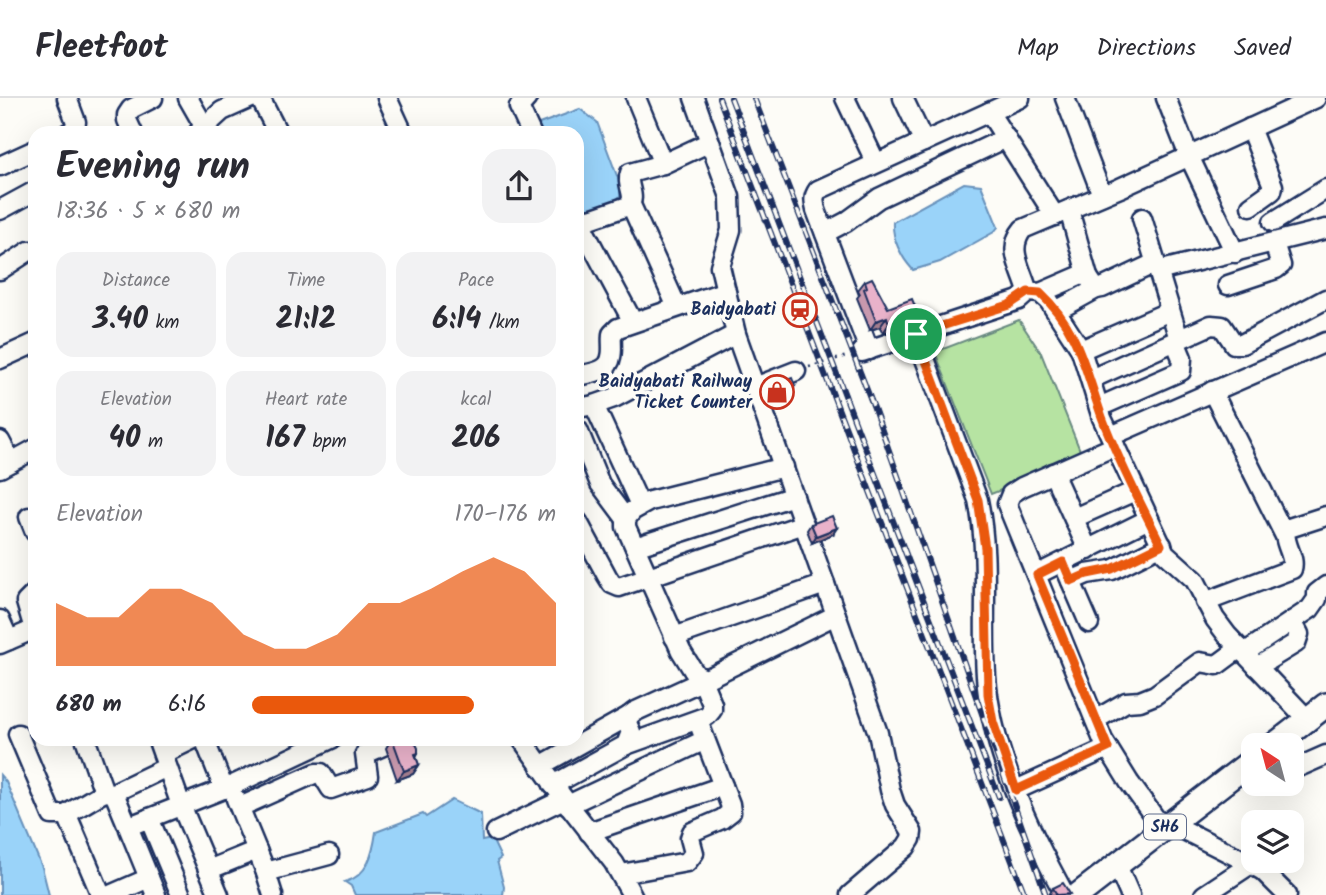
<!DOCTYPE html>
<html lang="en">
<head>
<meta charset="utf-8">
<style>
  :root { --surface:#fff; --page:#f2f2f3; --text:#2b2b33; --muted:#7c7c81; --line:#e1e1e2; --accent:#ea580c }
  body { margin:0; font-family:Kalam,sans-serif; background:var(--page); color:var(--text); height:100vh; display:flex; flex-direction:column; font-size:26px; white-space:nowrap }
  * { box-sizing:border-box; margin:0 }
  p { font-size:23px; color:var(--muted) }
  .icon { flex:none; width:38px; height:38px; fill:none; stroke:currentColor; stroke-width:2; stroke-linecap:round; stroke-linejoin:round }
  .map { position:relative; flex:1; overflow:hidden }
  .panel { position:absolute; left:28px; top:28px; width:556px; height:620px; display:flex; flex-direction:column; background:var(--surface); border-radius:21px; box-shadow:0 7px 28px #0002 }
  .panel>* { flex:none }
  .needle { width:46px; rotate:324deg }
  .fabs { position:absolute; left:1241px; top:635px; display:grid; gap:14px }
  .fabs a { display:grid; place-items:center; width:63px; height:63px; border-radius:14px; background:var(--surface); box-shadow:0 7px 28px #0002; font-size:35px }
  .pin { position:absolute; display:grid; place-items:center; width:60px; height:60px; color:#fff; margin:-30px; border:4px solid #fff; border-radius:50%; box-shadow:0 2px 7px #0007 }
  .round { display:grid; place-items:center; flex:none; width:74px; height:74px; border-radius:21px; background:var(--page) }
  .overview { display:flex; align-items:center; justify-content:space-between; height:119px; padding:0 28px }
  h1 { font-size:38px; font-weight:700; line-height:52px }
  .stats { display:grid; grid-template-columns:repeat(3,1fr); gap:10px; height:119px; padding:7px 28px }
  .stats div { display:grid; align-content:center; border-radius:18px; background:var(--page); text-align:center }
  .stats b { font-size:30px; font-weight:700 }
  .stats small { font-size:19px; font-weight:400 }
  .stats p { font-size:19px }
  .chart { height:196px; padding:14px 28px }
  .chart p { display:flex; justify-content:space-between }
  .chart svg { width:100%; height:126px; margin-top:7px; fill:var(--accent); opacity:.7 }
  ul { padding:0 28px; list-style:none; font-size:23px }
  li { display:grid; grid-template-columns:112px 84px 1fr; align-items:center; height:52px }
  li i { height:18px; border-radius:9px; background:var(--accent) }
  header { display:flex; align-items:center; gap:42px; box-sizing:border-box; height:98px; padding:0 35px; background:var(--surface); border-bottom:2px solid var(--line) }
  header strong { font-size:33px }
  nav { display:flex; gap:38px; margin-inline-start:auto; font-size:24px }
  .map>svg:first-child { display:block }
  .green { fill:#b6e3a2; stroke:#688980; stroke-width:2 }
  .water { fill:#9ad3f9; stroke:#6791bb; stroke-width:2 }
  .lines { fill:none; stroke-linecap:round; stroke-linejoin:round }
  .minor-casing { stroke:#1b2f5e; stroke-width:23 }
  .major-casing { stroke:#1b2f5e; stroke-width:28 }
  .path { stroke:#1b2f5e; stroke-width:2.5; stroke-dasharray:2 5; stroke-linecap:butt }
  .minor { stroke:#fdfcf7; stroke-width:18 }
  .major { stroke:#fdfcf7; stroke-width:23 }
  .rail-casing { stroke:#1b2f5e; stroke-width:6 }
  .rail { stroke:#fdfcf7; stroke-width:3.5; stroke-dasharray:10; stroke-linecap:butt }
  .wall { fill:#c899ae; stroke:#1b2f5e; stroke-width:2 }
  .shaded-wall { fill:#a37d8d; stroke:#1b2f5e; stroke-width:2 }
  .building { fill:#e9b2ca; stroke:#1b2f5e; stroke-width:2 }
  .route-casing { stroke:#fff; stroke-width:14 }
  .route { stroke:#ea580c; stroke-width:9 }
  .labels { text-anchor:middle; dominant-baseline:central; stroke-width:7; stroke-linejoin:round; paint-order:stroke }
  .shield { fill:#fdfcf7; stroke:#5f6c8c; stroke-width:2 }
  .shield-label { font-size:16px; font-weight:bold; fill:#1b2f5e }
  .poi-label { font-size:18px; font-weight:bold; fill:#1b2f5e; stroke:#fdfcf7; text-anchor:end }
</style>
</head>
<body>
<header>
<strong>Fleetfoot</strong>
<nav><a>Map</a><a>Directions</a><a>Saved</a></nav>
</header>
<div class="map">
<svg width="1326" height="797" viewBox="0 0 1326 797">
  <rect width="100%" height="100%" fill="#fdfcf7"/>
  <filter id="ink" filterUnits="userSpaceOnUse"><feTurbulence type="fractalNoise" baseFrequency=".0143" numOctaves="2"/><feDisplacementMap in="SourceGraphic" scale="14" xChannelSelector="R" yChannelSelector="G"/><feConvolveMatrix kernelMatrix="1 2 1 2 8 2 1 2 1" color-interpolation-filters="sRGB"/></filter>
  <g filter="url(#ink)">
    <!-- green -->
    <path class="green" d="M1019,222l22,33 40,100 -4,7 -86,34 -56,-142z"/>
    <!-- water -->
    <g class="water">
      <path d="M580,11l17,13 23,62v12l-13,15 -29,-1v-77h-40l1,-9z"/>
      <path d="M964,85l17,2 17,42 -4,5 -54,30 -27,8c-12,-13 -21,-31 -20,-48z"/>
      <path d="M0,677l6,7 36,85 7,28h-49z"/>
      <path d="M452,702l29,14 1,27 10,-2 9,19 -4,3 7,26 -1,8h-148l-4,-9 -6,-4c23,-6 28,-29 31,-50l47,-18 3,3z"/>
    </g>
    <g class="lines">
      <!-- minor casing -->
      <g class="minor-casing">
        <g id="minor">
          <path d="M67,0l9,24 -2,8 -6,3"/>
          <path d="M188,0l16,28"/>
          <path d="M260,0l18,35"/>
          <path d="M387,0l16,35"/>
          <path d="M527,0l-8,9 12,26"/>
          <path d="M636,0l27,66"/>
          <path d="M694,0l36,99 1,33 -11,36 16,68 142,399 12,57 5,15 17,27 -1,7 -5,8 -56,48"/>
          <path d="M845,0l31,65"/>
          <path d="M903,0l21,44"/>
          <path d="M1065,0l37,97"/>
          <path d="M1166,0l23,58 46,97"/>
          <path d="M989,14l66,104"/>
          <path d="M1250,30l23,58 -1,5 -21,15"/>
          <path d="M133,35l-6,-13v-5l4,-6 22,-11"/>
          <path d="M198,35l24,-22 29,-13"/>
          <path d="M0,68l35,-16"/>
          <path d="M631,107l46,102"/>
          <path d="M0,112l35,-19"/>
          <path d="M1069,112l19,67"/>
          <path d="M578,120l12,1 38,-13c10,-9 -3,-21 2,-33l33,-9 47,-22"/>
          <path d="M1142,120l37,121"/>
          <path d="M578,121l55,103"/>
          <path d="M1273,124l53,-33"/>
          <path d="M825,135l21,-11 33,-24 127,-60"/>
          <path d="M0,172l29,-19h6"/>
          <path d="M1158,173l168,-42"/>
          <path d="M1228,187l48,-16 5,-4 -7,-22"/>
          <path d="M1028,194l12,1 9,8 32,49 21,68 63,135 30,27 20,39 12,16 80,84"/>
          <path d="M1040,195l44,-19 4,3 8,12 6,-1 53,-25"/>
          <path d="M1056,213l40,-22"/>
          <path d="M916,237l62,165c12,58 4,117 8,176 5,74 43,154 79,219"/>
          <path d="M869,252l-53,-140c-2,-9 -3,-13 2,-20l202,-92"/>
          <path d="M1081,252l89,-39"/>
          <path d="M862,254l157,-52 9,-8c-6,-23 -22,-43 -5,-63l97,-41 196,-90"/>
          <path d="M0,261l35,-16"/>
          <path d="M578,278c12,-3 31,-4 33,-19 2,-7 0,-15 1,-23l6,-6 108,-37"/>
          <path d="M1091,281l120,-54 11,1 12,18h8l84,-45"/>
          <path d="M755,289l41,-16"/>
          <path d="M1212,293l72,143"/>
          <path d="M594,307l46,100"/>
          <path d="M1099,309l82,-36 1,-13 -7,-17"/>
          <path d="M578,310l16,-3 20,-7 122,-64"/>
          <path d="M578,332l22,54 26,35"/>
          <path d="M1111,338l215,-94"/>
          <path d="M0,343l11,21"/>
          <path d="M1115,348l-93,41 -11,7 -4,10 96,236 26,42 34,47"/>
          <path d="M784,369l-134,34 -18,10 -6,8v8l55,124 15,24 10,4 130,-64"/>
          <path d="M0,370l35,-19"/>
          <path d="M1053,375l35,77"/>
          <path d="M29,419l6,15"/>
          <path d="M1074,420l61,-27"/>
          <path d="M578,424l29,54 5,8 7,3 185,-63"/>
          <path d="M635,449l159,-51"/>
          <path d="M1067,474l22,51"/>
          <path d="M1036,477l113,-56"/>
          <path d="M1071,483l16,-7 25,-4 50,-25"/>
          <path d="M1205,504l87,-33c4,-13 -10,-26 -6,-40l40,-13"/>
          <path d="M0,522l9,20"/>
          <path d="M34,531l-8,-27 9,-9"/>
          <path d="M674,539l151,-53"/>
          <path d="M0,546l35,-15"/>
          <path d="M1244,555l66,-44 7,-10v-6l9,-7"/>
          <path d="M1257,569l39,-24 3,-9 -7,-13"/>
          <path d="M1095,622l31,-18 14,-1 15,-6 45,-33 17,3 23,-17"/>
          <path d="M18,636l34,81h15l34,80"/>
          <path d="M85,640l19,54 10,1 12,29 4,5"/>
          <path d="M157,640l24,67 38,90"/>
          <path d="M204,640l20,51"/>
          <path d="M521,640l43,61 50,64 18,32"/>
          <path d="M626,647l81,-29 5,-6v-6l-10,-24"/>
          <path d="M163,656l33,-16"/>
          <path d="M1292,662l9,6 25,-11"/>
          <path d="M540,668l89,-50"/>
          <path d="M553,687l73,-40 5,-13 -4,-9 2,-7 5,-4 72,-33"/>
          <path d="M1016,692l92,-42"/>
          <path d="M113,695l54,-26"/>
          <path d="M236,701l30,73 63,-17"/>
          <path d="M568,707l137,-65"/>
          <path d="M240,709l76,-34h5l10,16 37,-13 -3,-22 18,-8 2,-8"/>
          <path d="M67,716l37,-22"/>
          <path d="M149,720l32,77"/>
          <path d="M1170,725l81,41 12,7 24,24"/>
          <path d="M496,734l68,-33"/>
          <path d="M589,734l134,-46"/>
          <path d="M1116,765l14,32"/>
          <path d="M208,772l49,-20"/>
          <path d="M265,772l8,25"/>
          <path d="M621,776l66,-12 7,-9 -4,-15 2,-6 30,-13 9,-7 -1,-8 -32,-83"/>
          <path d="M110,797l39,-17"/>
          <path d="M156,797l-27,-66 3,-4 99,-39 102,-48"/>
          <path d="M1204,797l47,-31"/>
        </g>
      </g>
      <!-- major casing -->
      <g class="major-casing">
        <g id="major">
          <path d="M1273,648l53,-41"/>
          <path d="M1078,797l175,-135"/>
        </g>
      </g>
      <!-- path -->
      <path class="path" d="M809,269l38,-11"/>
      <!-- minor -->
      <use href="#minor" class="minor"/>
      <!-- major -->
      <use href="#major" class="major"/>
      <!-- rail casing -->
      <g class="rail-casing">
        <g id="rail">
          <path d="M719,0l306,797"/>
          <path d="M731,0l268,699"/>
          <path d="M754,0l120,310 172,487"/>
        </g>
      </g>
      <!-- rail -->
      <use href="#rail" class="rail"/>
    </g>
    <!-- wall -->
    <g class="wall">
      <path d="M865,183l23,27 27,22 -17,6 -3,-7 -12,4 -3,-6 -10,3 -13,-32 3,-4 -2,-4z"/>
      <path d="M769,289l22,5 -23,9 -4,-8z"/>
      <path d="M811,426l22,10 -21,9 -5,-13z"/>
      <path d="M392,640l26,15 -2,4 3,8 -6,9 -16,6 -11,-32z"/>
      <path d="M1053,790l16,7h-20z"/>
    </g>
    <!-- shaded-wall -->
    <g class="shaded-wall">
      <path d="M887,219l-7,10 -10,3 6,-9z"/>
      <path d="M902,222l-7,9 -12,4 6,-9z"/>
      <path d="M921,223l-6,9 -17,6 6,-9z"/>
      <path d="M795,288l-4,6 -23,9 4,-6z"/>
      <path d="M837,430l-4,6 -21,9 4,-7z"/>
      <path d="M419,667l-6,9 -16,6 7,-9z"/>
    </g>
    <!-- building -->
    <g class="building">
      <path d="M872,180l16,30 24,-9 9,22 -17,6 -2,-7 -13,4 -2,-7 -11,4 -12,-32 3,-2 -2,-6z"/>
      <path d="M792,280l3,8 -23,9 -3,-8z"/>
      <path d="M832,418l5,12 -21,8 -5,-12z"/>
      <path d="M392,640h21l5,10v5l-3,1 4,11 -15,6z"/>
      <path d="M1063,785l7,11 -13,1 -4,-7z"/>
    </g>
  </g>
  <g class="lines" filter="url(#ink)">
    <!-- route casing -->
    <g class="route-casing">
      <path id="route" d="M1028,194l12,1c39,36 45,77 62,124 16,44 39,87 59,128l-49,24 -25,5 -16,7 -8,-19 -26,13 71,173 -92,42 -23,-68 -5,-28 -3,-146 -7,-48 -62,-166 93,-29z"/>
    </g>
    <!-- route -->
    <use href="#route" class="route"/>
  </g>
  <!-- icons -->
  <defs>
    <g id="station-ring" transform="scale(1.75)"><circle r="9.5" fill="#fdfcf7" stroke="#c8321e" stroke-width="1.5"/><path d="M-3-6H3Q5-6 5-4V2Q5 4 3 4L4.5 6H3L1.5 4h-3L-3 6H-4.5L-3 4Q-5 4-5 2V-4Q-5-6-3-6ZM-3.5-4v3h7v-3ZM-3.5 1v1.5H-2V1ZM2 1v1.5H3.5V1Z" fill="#c8321e"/></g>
    <g id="shop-ring" transform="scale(1.75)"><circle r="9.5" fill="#fdfcf7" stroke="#c8321e" stroke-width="1.5"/><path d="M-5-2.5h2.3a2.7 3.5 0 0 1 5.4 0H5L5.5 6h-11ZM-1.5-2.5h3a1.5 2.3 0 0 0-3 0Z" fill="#c8321e"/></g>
  </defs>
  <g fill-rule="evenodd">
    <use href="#station-ring" x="800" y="212"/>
    <use href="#shop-ring" x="777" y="294"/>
  </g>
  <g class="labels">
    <!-- shield labels -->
    <rect class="shield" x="1144" y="716.5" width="42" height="25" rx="5"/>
    <g class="shield-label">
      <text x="1165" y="729">SH6</text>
    </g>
    <!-- poi labels -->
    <g class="poi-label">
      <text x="776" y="212">Baidyabati</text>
      <text x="752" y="284">Baidyabati Railway<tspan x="752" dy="21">Ticket Counter</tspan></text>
    </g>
  </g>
</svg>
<div class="fabs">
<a><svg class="needle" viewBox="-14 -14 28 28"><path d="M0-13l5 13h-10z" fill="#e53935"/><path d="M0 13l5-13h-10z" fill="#7c7c81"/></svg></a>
<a><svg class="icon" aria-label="layers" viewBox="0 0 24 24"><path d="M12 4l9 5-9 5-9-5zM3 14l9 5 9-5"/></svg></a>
</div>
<div class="pin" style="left:916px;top:236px;background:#1e9e55"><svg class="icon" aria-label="arrive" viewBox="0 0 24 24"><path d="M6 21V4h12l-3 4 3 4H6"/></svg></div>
<section class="panel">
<div class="overview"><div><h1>Evening run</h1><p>18:36 · 5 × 680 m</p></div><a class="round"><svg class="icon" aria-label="share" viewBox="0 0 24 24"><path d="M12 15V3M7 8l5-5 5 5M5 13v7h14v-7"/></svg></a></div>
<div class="stats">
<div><p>Distance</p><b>3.40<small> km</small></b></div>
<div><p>Time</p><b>21:12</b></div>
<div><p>Pace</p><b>6:14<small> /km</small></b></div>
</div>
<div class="stats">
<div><p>Elevation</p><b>40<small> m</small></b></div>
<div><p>Heart rate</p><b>167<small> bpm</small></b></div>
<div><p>kcal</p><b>206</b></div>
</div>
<div class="chart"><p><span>Elevation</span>170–176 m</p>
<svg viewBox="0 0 160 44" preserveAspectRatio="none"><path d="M0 44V22L10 27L20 27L30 17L40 17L50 22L60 33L70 38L80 38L90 33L100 22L110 22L120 17L130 11L140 6L150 11L160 22V44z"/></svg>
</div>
<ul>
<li><b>680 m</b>6:16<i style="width:73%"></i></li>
</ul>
</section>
</div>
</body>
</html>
